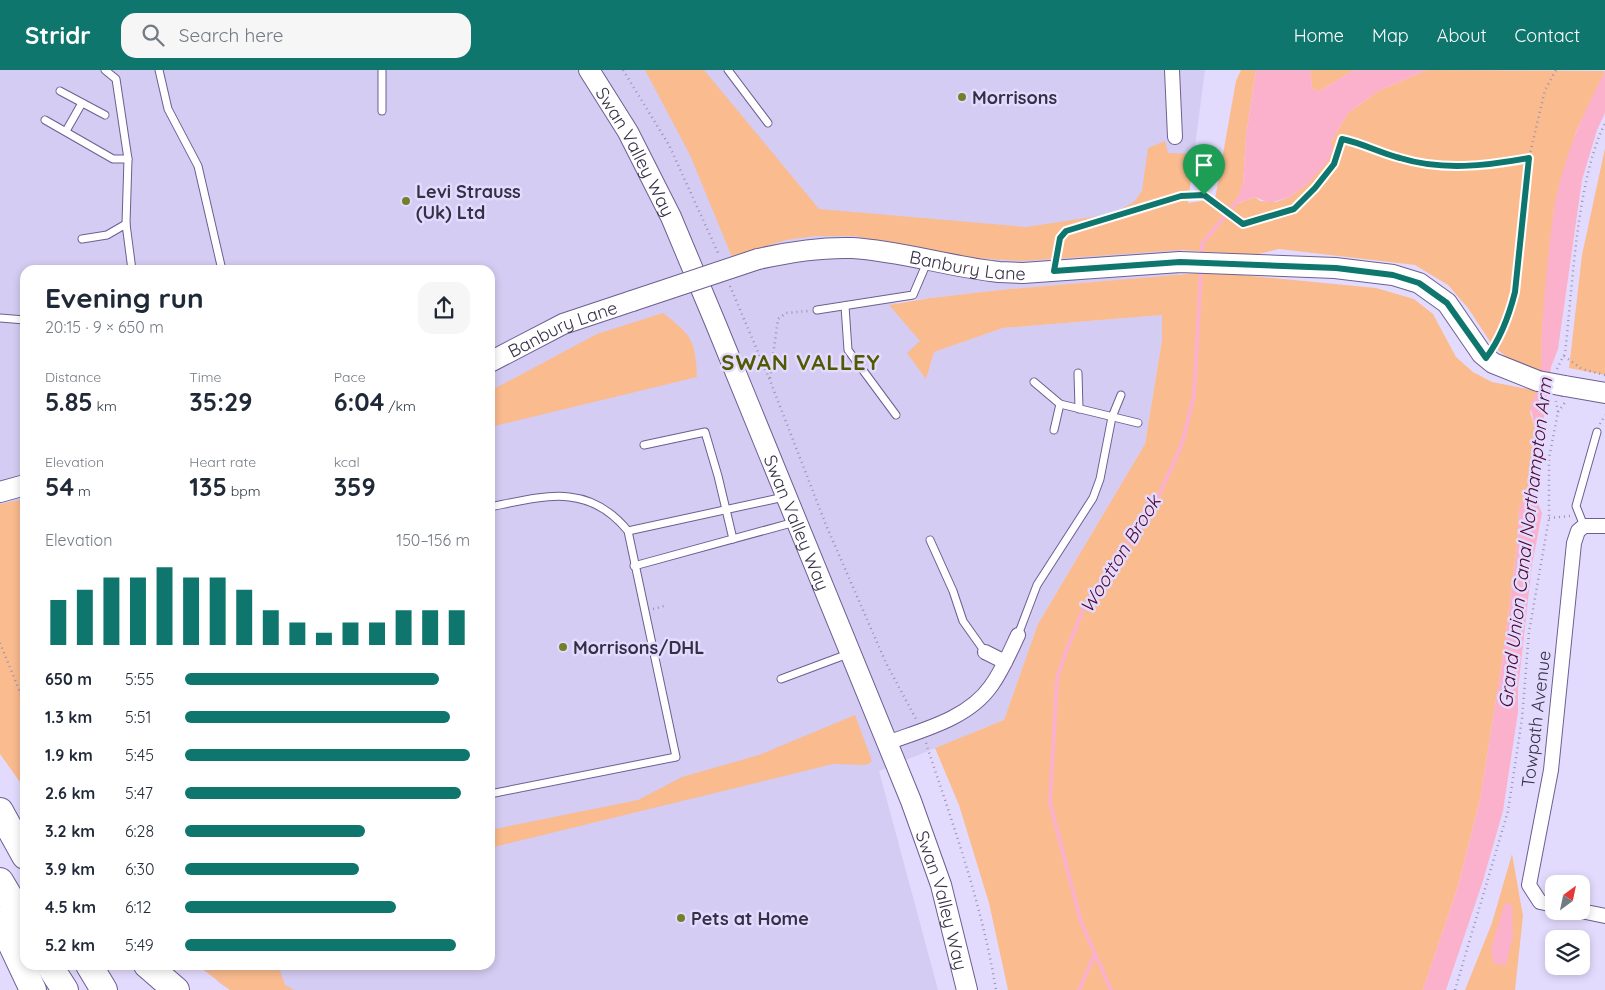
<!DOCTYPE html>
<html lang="en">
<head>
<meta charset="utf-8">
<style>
  :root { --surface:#fff; --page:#f6f6f7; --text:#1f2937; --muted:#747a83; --accent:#0f766e }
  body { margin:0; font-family:Quicksand,sans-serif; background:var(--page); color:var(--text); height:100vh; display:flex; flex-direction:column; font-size:19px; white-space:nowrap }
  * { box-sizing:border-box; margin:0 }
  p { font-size:16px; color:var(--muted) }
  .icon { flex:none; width:28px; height:28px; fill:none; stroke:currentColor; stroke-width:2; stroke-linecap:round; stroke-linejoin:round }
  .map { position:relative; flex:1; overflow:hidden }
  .panel { position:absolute; left:20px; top:195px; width:475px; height:705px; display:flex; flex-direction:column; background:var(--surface); border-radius:15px; box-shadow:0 2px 8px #0003 }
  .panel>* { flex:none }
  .needle { width:32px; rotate:33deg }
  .buttons { position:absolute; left:1545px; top:805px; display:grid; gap:10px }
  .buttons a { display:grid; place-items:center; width:45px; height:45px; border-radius:10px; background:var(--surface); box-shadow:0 2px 8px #0003; font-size:25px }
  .pin { position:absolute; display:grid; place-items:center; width:42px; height:42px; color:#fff; margin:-51px -21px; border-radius:50% 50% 50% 0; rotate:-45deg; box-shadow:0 0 5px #0007 }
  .pin .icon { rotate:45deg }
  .round { display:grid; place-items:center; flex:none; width:52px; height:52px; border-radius:15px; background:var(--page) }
  .summary { display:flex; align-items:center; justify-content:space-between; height:85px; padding:0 25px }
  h1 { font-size:28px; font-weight:800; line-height:38px }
  .stats { display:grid; grid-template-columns:repeat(3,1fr); gap:8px; height:85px; padding:5px 25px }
  .stats div { display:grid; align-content:center }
  .stats b { font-size:25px; font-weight:800 }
  .stats small { font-size:14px; font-weight:400 }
  .stats p { font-size:14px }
  .chart { height:140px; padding:10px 25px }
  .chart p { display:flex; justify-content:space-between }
  .chart svg { width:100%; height:90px; margin-top:5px; stroke:var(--accent); stroke-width:6 }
  ul { padding:0 25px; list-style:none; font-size:16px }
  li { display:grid; grid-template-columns:80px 60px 1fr; align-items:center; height:38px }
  li i { height:12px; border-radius:6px; background:var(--accent) }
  header { display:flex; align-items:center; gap:30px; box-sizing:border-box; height:70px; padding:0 25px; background:var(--accent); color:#fff }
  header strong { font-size:24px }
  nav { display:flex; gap:28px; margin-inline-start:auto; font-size:18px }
  .search { width:350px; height:45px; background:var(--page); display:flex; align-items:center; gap:12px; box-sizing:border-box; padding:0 18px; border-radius:15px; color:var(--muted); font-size:19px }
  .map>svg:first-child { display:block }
  .built { fill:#d4ccf2 }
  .green { fill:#fabb8f }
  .water { fill:#fbb1cb }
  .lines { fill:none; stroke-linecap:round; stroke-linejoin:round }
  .stream { stroke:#fbb1cb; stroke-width:4 }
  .lane-casing { stroke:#6d5f92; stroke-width:9 }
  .street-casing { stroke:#6d5f92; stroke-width:16 }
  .secondary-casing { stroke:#6d5f92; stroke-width:22 }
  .highway-casing { stroke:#6d5f92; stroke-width:28 }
  .path { stroke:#9a93b1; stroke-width:2.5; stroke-dasharray:1 4; stroke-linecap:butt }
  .lane { stroke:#fff; stroke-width:7 }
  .street { stroke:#fff; stroke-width:14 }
  .secondary { stroke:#fff; stroke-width:20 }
  .highway { stroke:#fff; stroke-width:26 }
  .secondary-bridge-casing { stroke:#6d5f92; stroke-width:22; stroke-linecap:butt }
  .secondary-bridge { stroke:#fff; stroke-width:20 }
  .route-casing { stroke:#fff; stroke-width:10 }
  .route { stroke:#0f766e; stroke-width:6 }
  .poi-dot { fill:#747f2b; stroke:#e3dbfe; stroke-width:2 }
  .labels { text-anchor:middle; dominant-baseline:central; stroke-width:5; stroke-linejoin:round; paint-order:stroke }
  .poi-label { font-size:18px; font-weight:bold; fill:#363047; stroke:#e3dbfe; text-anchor:start }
  .street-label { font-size:18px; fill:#363047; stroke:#e3dbfe }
  .water-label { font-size:19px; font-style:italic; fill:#4f042b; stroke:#e3dbfe }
  .district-label { font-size:22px; font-weight:bold; letter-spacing:1px; fill:#515902; stroke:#e3dbfe }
</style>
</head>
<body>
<header>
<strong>Stridr</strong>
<div class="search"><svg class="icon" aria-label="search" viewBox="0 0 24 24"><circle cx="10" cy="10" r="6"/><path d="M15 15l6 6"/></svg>Search here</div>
<nav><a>Home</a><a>Map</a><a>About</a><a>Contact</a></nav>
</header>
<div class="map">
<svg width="1605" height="920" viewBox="0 0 1605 920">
  <rect width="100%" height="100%" fill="#e3dbfe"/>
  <!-- built -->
  <path class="built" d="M0,0h1205l-27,205 -169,14 -114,13 25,39 6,37 8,-26 69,-24 159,-13v25l-17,104 -107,180 -34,96 -125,51 59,219h-708l-11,-7 -15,-18h286v-695h-465v382l-25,-56z"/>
  <!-- green -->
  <g class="green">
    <path d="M645,0h59l115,139 207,18 86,-13 22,-12 8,-11 6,-43 17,-7 3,12 26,1 -6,49 27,-4 21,-118 5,-11h15l-10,66 -3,48 -7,20 19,-7 5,4 16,1 14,-5 19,-15 23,-30v-12l16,-27 30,-22 49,-21 178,1 -29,61 -22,77 -12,121 -1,43 -26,-9 -22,-18 -25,-38 -20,-23 -33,-20 -136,-16 -25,6 -73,-5 -159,11 -48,-3 -43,-6 -76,-16h-40l-29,4 -54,17 -42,-102z"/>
    <path d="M1310,0h44l-36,22 -6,-4z"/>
    <path d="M1605,78v227l-36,-7 13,-113z"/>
    <path d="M1211,202l165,16 38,11 19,15 23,43 17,15 19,10 46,9 -8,21 5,16 -6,64 -10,16 -2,37 -14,110 -23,145 -22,86 -35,104h-415l-19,-87 -30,-98 -24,-57 69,-28 34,-96 107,-180 17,-104v-25l-159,13 -69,24 -8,27 -19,-26 13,-12 -31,-36 41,-7 79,-9z"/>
    <path d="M663,243c29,23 32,26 34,64l-207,50v-36l107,-57z"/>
    <path d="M25,429v290l-25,-35v-250z"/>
    <path d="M855,645l17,46 -6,4 -33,-1 -343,84v-18l148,-30 44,-23 77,-22z"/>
    <path d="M1512,784l11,62 -8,74h-50l27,-67z"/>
    <path d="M197,895h81l7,20 9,5h-64z"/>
  </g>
  <!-- water -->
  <g class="water">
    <path d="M1256,0h54l2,18 6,4 36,-22h73l-49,21 -30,22 -16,27v12l-5,10 -18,20 -19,15 -20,6 -15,-6 -20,7 8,-20 3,-48z"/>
    <path d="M1605,1v42l-8,17 -15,50 -24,169 -7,18 -8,57 -3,6 -6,64 8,19 -1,5 -9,47 -14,124v23l-15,99 -21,73 -36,106h-23l35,-104 22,-86 23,-145 14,-110 2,-37 10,-16 6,-64 -5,-23c15,-24 10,-49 12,-77 3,-39 6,-79 12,-118 8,-49 28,-95 51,-139z"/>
    <path d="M1505,833l7,1 1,32 -7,29 -12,-1 -3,-16z"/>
  </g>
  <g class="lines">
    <!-- stream -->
    <g class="stream">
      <path d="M1202,188v-14l36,-44"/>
      <path d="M1079,920l15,-34"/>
      <path d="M1111,920l-30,-68 -31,-119 7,-124 8,-25 18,-44 29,-45 38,-50 32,-71 12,-49 7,-125"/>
    </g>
    <!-- lane casing -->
    <g class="lane-casing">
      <g id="lane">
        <path d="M159,0l9,39 30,57 24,104"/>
        <path d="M382,0v41"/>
        <path d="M728,0l40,53"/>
        <path d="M60,21l45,24"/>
        <path d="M45,50l68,39h15l-12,-80 -11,-9"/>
        <path d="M66,61l16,-28"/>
        <path d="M126,154l2,-65"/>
        <path d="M82,169l25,-4 19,-11 6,46"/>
        <path d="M845,236l3,44 48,65"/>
        <path d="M817,240l96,-15 15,-35"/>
        <path d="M0,248l25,2"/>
        <path d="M1078,303l1,36"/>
        <path d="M1034,312l26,22 78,19"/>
        <path d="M1054,360l6,-26"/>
        <path d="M644,375l61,-13 13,44 15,63"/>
        <path d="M490,437c54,-11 98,-25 138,24l48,226 -186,37"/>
        <path d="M1584,456l-8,-20 21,-74"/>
        <path d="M628,461l156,-34"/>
        <path d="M930,470l23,51 10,30 22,31"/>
        <path d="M634,496l161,-44"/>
        <path d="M1018,565l19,-50 56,-87 7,-19 12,-62 9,-22"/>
        <path d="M781,609l67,-25"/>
      </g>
    </g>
    <!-- street casing -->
    <g class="street-casing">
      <g id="street">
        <path d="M1172,0l3,67"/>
        <path d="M985,582l20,10"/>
        <path d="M887,673c35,-13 81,-24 104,-57 11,-15 19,-34 27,-51"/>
        <path d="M1554,835l-14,-3 -11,-17 22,-115 23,-227 4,-12 6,-5h21"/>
        <path d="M1581,841l24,5"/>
      </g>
    </g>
    <!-- secondary casing -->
    <g class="secondary-casing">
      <g id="secondary">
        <path id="s1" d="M589,0l39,62 43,85 44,105 196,479 30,84 26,105"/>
        <path id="s2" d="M758,189c31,-7 62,-12 94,-11 50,3 98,19 147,24l24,1 157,-11 155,6 58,7 26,8 28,20 35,51 11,9 45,18"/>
        <path id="s3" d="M490,292l73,-38 69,-23"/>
        <path d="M1565,316l40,7"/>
        <path d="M0,422l25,-7"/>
      </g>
    </g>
    <!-- highway casing -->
    <g class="highway-casing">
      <g id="highway">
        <path d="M0,741l25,45"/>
        <path d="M0,811l25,42"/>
        <path d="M0,850l33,70"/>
        <path d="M49,895l16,25"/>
        <path d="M89,895l15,25"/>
        <path d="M147,895l29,25"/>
      </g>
    </g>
    <!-- path -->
    <g class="path">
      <path d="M623,0l46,75 50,110"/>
      <path d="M1056,184l4,-16 6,-7 115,-35 23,-1 39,29 51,-15 21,-21 19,-24 8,-25c20,4 38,14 58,19 42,13 86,8 129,0l16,-68 11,-20"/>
      <path d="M730,216l39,92 57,147 60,138 30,56"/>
      <path d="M1496,275l14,-33 5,-20 14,-134"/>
      <path d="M1564,286l18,13 23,6"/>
      <path d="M1557,299l8,-16c8,-68 11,-170 40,-230"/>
      <path d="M770,308l8,-59 8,-6 22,-2"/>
      <path d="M1558,342l8,-11"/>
      <path d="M1600,354l5,-9"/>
      <path d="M1549,448l21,-2"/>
      <path d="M653,539l11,-3"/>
      <path d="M0,573l25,61"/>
      <path d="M926,673c27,82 56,161 70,247"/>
      <path d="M1455,920l53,-179 14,-92 7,-87 20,-114v-60l9,-46 -2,-11"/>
    </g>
    <!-- lane -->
    <use href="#lane" class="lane"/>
    <!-- street -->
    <use href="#street" class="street"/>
    <!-- secondary -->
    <use href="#secondary" class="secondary"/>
    <!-- highway -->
    <use href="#highway" class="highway"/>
    <!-- secondary-bridge casing -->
    <g class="secondary-bridge-casing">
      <g id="secondary-bridge">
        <path d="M632,231l126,-42"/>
        <path d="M1538,311l27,5"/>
      </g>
    </g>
    <!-- secondary-bridge -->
    <use href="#secondary-bridge" class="secondary-bridge"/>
  </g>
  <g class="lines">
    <!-- route casing -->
    <g class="route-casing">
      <path id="route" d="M1342,69c20,4 38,14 58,19 42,13 86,8 129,0l-14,134c-6,24 -14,46 -29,66l-39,-55 -28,-20 -26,-8 -57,-7 -156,-6 -126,9 6,-33 6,-7 115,-35 23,-1 39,29 51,-15 21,-21 19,-24z"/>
    </g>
    <!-- route -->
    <use href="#route" class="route"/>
  </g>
  <!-- markers -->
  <g class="poi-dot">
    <circle cx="962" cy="27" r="5"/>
    <circle cx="406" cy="131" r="5"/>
    <circle cx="563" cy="577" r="5"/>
    <circle cx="681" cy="848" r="5"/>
  </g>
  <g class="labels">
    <!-- poi labels -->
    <g class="poi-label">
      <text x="972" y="27">Morrisons</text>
      <text x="416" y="121">Levi Strauss<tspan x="416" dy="21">(Uk) Ltd</tspan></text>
      <text x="573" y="577">Morrisons/DHL</text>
      <text x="691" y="848">Pets at Home</text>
    </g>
    <!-- street labels -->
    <g class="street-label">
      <text stroke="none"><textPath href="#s1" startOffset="94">Swan Valley Way</textPath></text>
      <text stroke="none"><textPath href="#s2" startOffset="212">Banbury Lane</textPath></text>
      <text stroke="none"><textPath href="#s3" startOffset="80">Banbury Lane</textPath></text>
      <text stroke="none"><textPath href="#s1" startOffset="499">Swan Valley Way</textPath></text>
      <text transform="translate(1536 649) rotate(-83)">Towpath Avenue</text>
      <text stroke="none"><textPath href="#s1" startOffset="904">Swan Valley Way</textPath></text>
    </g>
    <!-- water labels -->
    <g class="water-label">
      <text transform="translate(1525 473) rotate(-83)">Grand Union Canal Northampton Arm</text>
      <text transform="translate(1120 484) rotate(-58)">Wootton Brook</text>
    </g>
    <!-- district labels -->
    <g class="district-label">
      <text x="801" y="292">SWAN VALLEY</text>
    </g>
  </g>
</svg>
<div class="buttons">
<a><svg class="needle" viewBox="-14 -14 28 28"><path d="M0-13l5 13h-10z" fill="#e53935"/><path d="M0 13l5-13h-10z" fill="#747a83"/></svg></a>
<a><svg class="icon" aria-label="layers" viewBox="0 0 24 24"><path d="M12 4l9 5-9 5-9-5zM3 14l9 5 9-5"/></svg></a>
</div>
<div class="pin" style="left:1204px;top:125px;background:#1e9e55"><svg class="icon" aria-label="arrive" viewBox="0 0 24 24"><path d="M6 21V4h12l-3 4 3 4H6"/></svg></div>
<section class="panel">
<div class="summary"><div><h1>Evening run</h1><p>20:15 · 9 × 650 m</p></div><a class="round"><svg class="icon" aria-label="share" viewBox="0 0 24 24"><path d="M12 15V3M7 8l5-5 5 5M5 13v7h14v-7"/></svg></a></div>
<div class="stats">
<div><p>Distance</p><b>5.85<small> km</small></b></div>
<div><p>Time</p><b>35:29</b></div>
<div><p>Pace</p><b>6:04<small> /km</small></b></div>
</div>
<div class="stats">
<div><p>Elevation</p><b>54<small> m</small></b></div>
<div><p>Heart rate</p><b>135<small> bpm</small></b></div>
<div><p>kcal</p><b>359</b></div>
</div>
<div class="chart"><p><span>Elevation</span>150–156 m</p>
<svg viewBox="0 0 160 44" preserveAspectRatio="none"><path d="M5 44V22M15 44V17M25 44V11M35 44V11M45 44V6M55 44V11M65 44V11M75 44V17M85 44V27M95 44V33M105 44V38M115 44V33M125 44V33M135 44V27M145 44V27M155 44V27"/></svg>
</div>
<ul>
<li><b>650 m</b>5:55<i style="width:89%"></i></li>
<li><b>1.3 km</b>5:51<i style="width:93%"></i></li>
<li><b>1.9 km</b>5:45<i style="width:100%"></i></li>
<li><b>2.6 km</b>5:47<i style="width:97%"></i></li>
<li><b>3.2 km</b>6:28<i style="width:63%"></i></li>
<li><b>3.9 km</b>6:30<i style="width:61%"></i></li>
<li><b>4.5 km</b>6:12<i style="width:74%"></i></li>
<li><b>5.2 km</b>5:49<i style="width:95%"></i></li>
</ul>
</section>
</div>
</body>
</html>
